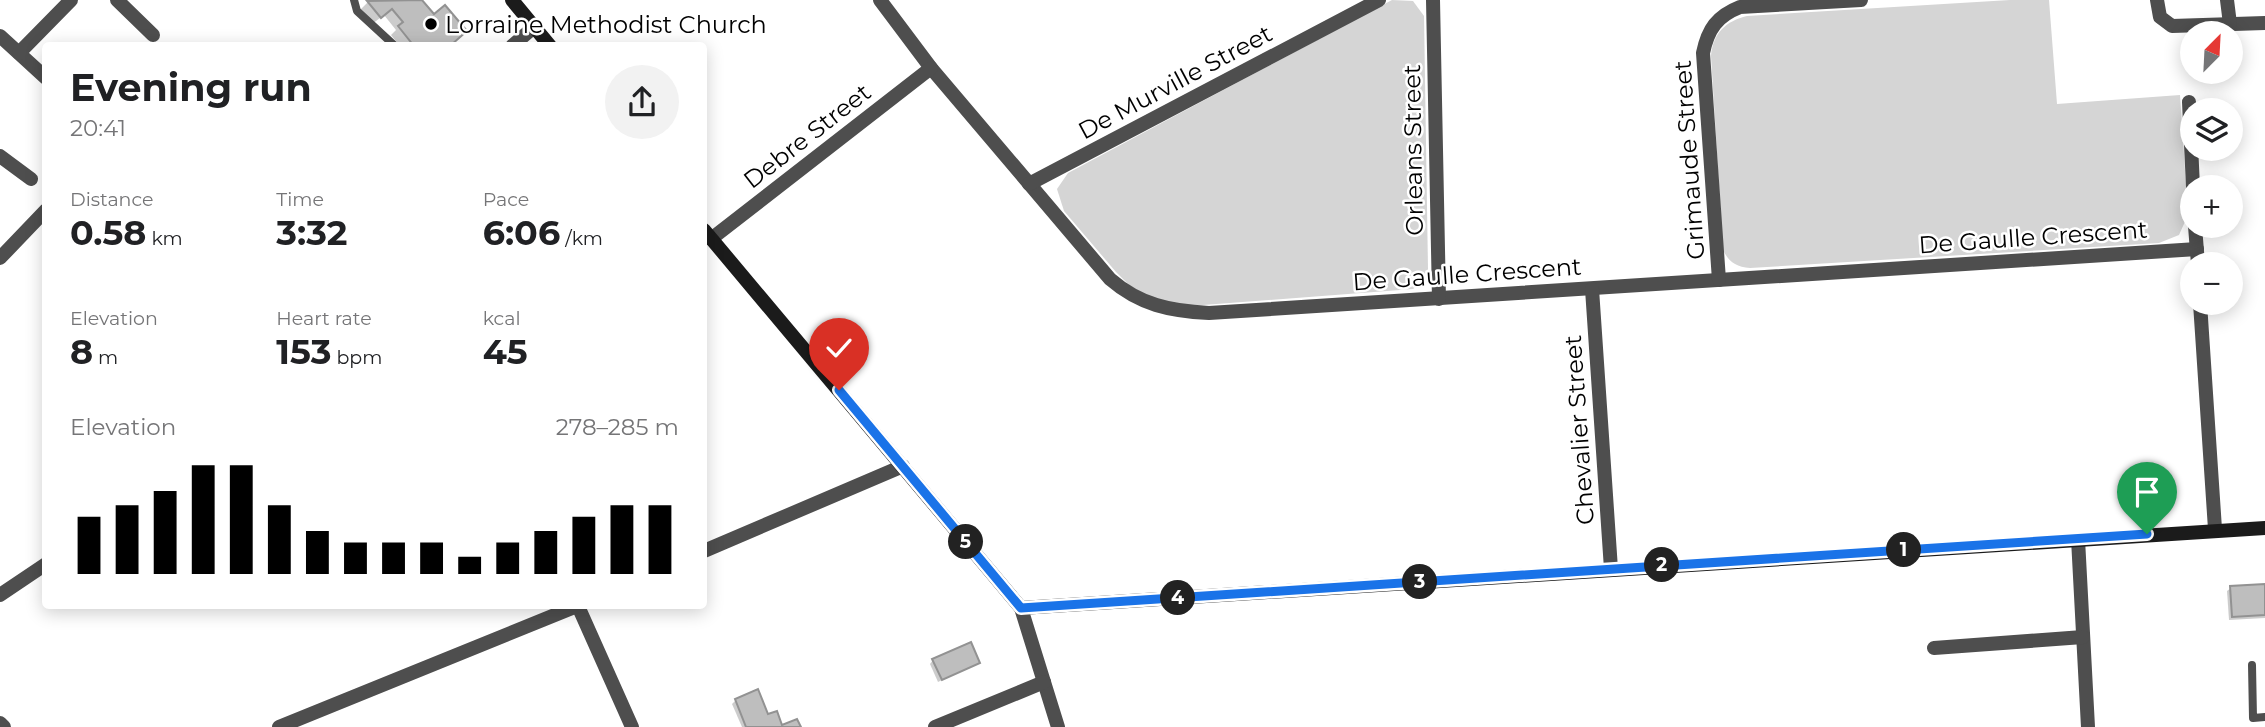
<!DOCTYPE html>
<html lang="en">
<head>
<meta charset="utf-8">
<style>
  :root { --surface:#fff; --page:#f2f2f2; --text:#202124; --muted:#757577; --accent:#000 }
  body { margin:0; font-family:Montserrat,sans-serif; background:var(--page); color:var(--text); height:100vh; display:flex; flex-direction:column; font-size:26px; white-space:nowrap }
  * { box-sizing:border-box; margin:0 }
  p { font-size:23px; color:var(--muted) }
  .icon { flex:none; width:38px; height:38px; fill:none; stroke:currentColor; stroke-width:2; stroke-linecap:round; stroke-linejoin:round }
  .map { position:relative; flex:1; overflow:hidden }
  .side { position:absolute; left:42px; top:42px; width:665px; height:567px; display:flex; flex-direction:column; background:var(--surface); border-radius:7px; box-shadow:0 4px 18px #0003 }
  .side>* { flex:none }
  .needle { width:46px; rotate:24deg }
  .tools { position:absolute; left:2180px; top:21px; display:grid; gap:14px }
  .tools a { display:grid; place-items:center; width:63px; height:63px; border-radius:50%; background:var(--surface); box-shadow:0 4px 18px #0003; font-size:35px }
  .pin { position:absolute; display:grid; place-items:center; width:60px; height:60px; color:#fff; margin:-72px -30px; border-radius:50% 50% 50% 0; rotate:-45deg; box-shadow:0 0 7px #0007 }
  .pin .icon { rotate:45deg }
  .km { position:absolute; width:35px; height:35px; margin:-18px; border-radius:50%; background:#222; color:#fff; font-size:19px; line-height:35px; text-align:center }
  .round { display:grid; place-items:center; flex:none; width:74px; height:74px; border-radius:37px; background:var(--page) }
  .head { display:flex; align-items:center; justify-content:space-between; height:119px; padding:0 28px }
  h1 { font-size:38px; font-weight:700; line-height:52px }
  .figures { display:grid; grid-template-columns:repeat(3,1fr); gap:10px; height:119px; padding:7px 28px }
  .figures div { display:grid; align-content:center }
  .figures b { font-size:35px; font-weight:700 }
  .figures small { font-size:19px; font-weight:400 }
  .figures p { font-size:19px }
  .chart { height:196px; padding:14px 28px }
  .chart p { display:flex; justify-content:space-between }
  .chart svg { width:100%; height:126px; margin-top:7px; stroke:var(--accent); stroke-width:6 }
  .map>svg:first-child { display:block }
  .green { fill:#d5d5d5 }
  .shadow { fill:#0003 }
  .building { fill:#bebebe; stroke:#929292; stroke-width:2 }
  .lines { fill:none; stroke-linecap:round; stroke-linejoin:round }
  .lane { stroke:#4e4e4e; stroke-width:8 }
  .street { stroke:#4e4e4e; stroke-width:14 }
  .secondary { stroke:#1b1b1b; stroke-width:14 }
  .route-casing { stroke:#fff; stroke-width:14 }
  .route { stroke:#1a73e8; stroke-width:9 }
  .poi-dot { fill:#000; stroke:#fff; stroke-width:2.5 }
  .labels { text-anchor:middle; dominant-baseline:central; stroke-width:5; stroke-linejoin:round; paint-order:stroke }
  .poi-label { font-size:24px; fill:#000; stroke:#fff; text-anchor:start }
  .street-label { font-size:24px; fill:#000; stroke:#fff }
</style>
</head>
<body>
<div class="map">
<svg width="2265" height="727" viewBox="0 0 2265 727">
  <rect width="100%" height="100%" fill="#fff"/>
  <!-- green -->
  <g class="green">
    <path d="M1392,0l21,1 11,15 4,253 -8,15 -7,5 -223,17 -39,-7 -22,-14 -13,-13 -52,-61 -7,-22 11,-16z"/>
    <path d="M2010,0h39l8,104 123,-9 8,120 -9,20 -20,8 -409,25c-14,-1 -21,-6 -27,-18l-12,-194c2,-23 15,-35 36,-40z"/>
  </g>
  <!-- shadow -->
  <g class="shadow">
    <path d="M370,0h50l14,17 15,29h-49l-9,-11 5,-5 -12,-15 -12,9 -12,-14z"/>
    <path d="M2265,585v33l-36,2 -2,-29 4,-3z"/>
    <path d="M933,660l45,2 -40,20 -8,-18z"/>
    <path d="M736,700l31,16 14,11h-39l-10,-23z"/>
  </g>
  <!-- building -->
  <g class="building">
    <path d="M422,0l12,14 11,-9 22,26 -17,15h-36l-16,-20 5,-4 -11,-13 -11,9 -14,-17z"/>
    <path d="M2265,584v31l-33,2 -2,-31z"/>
    <path d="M971,642l9,21 -38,17 -10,-21z"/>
    <path d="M758,689l10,25 9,-3 5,14 15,-6 4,8h-55l-11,-28z"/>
  </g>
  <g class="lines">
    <!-- lane -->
    <g class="lane">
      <path d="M354,0l3,11 38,35"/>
      <path d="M2252,665l1,53 12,-1"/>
    </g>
    <!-- street -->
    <g class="street">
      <path d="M117,0l36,35"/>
      <path d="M880,0l51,68 179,211c30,26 60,32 99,34l988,-64"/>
      <path d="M1433,0l6,299"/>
      <path d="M2157,0l3,17 12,9 93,-3"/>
      <path d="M2227,0l3,24"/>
      <path d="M0,36l46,42"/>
      <path d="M512,46l22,-19"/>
      <path d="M19,53l52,-53"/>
      <path d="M2189,102l4,85"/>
      <path d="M0,156l31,23"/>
      <path d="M1029,184l350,-184"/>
      <path d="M2195,226l3,38"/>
      <path d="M711,239l220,-171"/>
      <path d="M0,258l46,-48"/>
      <path d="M1719,280l-16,-227c5,-24 14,-37 37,-46l121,-7"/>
      <path d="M1592,289l19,280"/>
      <path d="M2200,303l15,226"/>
      <path d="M2078,539l10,188"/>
      <path d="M704,551l199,-85"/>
      <path d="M0,595l46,-31"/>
      <path d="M578,606l54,121"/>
      <path d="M1021,608l37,119"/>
      <path d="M1934,648l149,-11"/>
      <path d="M0,723l4,4"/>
      <path d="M279,727l298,-121"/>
      <path d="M935,727l109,-45"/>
    </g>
    <!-- secondary -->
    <g class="secondary">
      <path d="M512,0l38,46"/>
      <path d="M704,230l317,378 1244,-80"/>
    </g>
  </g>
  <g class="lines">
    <!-- route casing -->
    <g class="route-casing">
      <path id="route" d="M839,390l182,218 1126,-74"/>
    </g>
    <!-- route -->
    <use href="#route" class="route"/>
  </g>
  <!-- markers -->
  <circle class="poi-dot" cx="431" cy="24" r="7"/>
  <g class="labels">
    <!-- poi labels -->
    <g class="poi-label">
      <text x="445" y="24">Lorraine Methodist Church</text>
    </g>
    <!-- street labels -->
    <g class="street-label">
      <text transform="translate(1175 82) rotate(-28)">De Murville Street</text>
      <text transform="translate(807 136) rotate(-38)">Debre Street</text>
      <text transform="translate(1413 150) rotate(-91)">Orleans Street</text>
      <text transform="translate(1689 160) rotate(-94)">Grimaude Street</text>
      <text transform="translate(2033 237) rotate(-4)">De Gaulle Crescent</text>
      <text transform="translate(1467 274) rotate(-4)">De Gaulle Crescent</text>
      <text transform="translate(1579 430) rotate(-94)">Chevalier Street</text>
    </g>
  </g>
</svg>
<div class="tools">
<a><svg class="needle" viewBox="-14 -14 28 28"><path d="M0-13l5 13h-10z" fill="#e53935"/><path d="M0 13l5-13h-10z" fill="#757577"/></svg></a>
<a><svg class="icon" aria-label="layers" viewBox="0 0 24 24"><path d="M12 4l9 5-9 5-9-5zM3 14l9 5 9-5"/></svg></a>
<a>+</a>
<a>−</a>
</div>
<div class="pin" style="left:2147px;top:534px;background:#1e9e55"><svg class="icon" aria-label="arrive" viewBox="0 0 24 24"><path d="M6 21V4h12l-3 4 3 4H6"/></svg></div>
<div class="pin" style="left:839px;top:390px;background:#d93025"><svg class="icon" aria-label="check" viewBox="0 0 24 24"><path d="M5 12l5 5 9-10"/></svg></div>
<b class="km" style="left:1904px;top:550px">1</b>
<b class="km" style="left:1662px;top:565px">2</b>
<b class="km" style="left:1420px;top:582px">3</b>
<b class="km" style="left:1178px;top:598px">4</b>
<b class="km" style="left:966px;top:542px">5</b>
<section class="side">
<div class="head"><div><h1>Evening run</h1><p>20:41</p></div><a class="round"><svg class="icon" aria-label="share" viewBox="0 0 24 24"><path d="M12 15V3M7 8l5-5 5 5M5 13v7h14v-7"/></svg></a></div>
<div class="figures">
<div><p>Distance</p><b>0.58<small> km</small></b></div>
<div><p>Time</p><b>3:32</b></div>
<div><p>Pace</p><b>6:06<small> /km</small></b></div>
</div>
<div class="figures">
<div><p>Elevation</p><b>8<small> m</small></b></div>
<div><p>Heart rate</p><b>153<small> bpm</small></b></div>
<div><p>kcal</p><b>45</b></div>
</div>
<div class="chart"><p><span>Elevation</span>278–285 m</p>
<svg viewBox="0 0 160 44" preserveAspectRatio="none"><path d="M5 44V24M15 44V20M25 44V15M35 44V6M45 44V6M55 44V20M65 44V29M75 44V33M85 44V33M95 44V33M105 44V38M115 44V33M125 44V29M135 44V24M145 44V20M155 44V20"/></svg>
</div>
</section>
</div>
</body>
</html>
